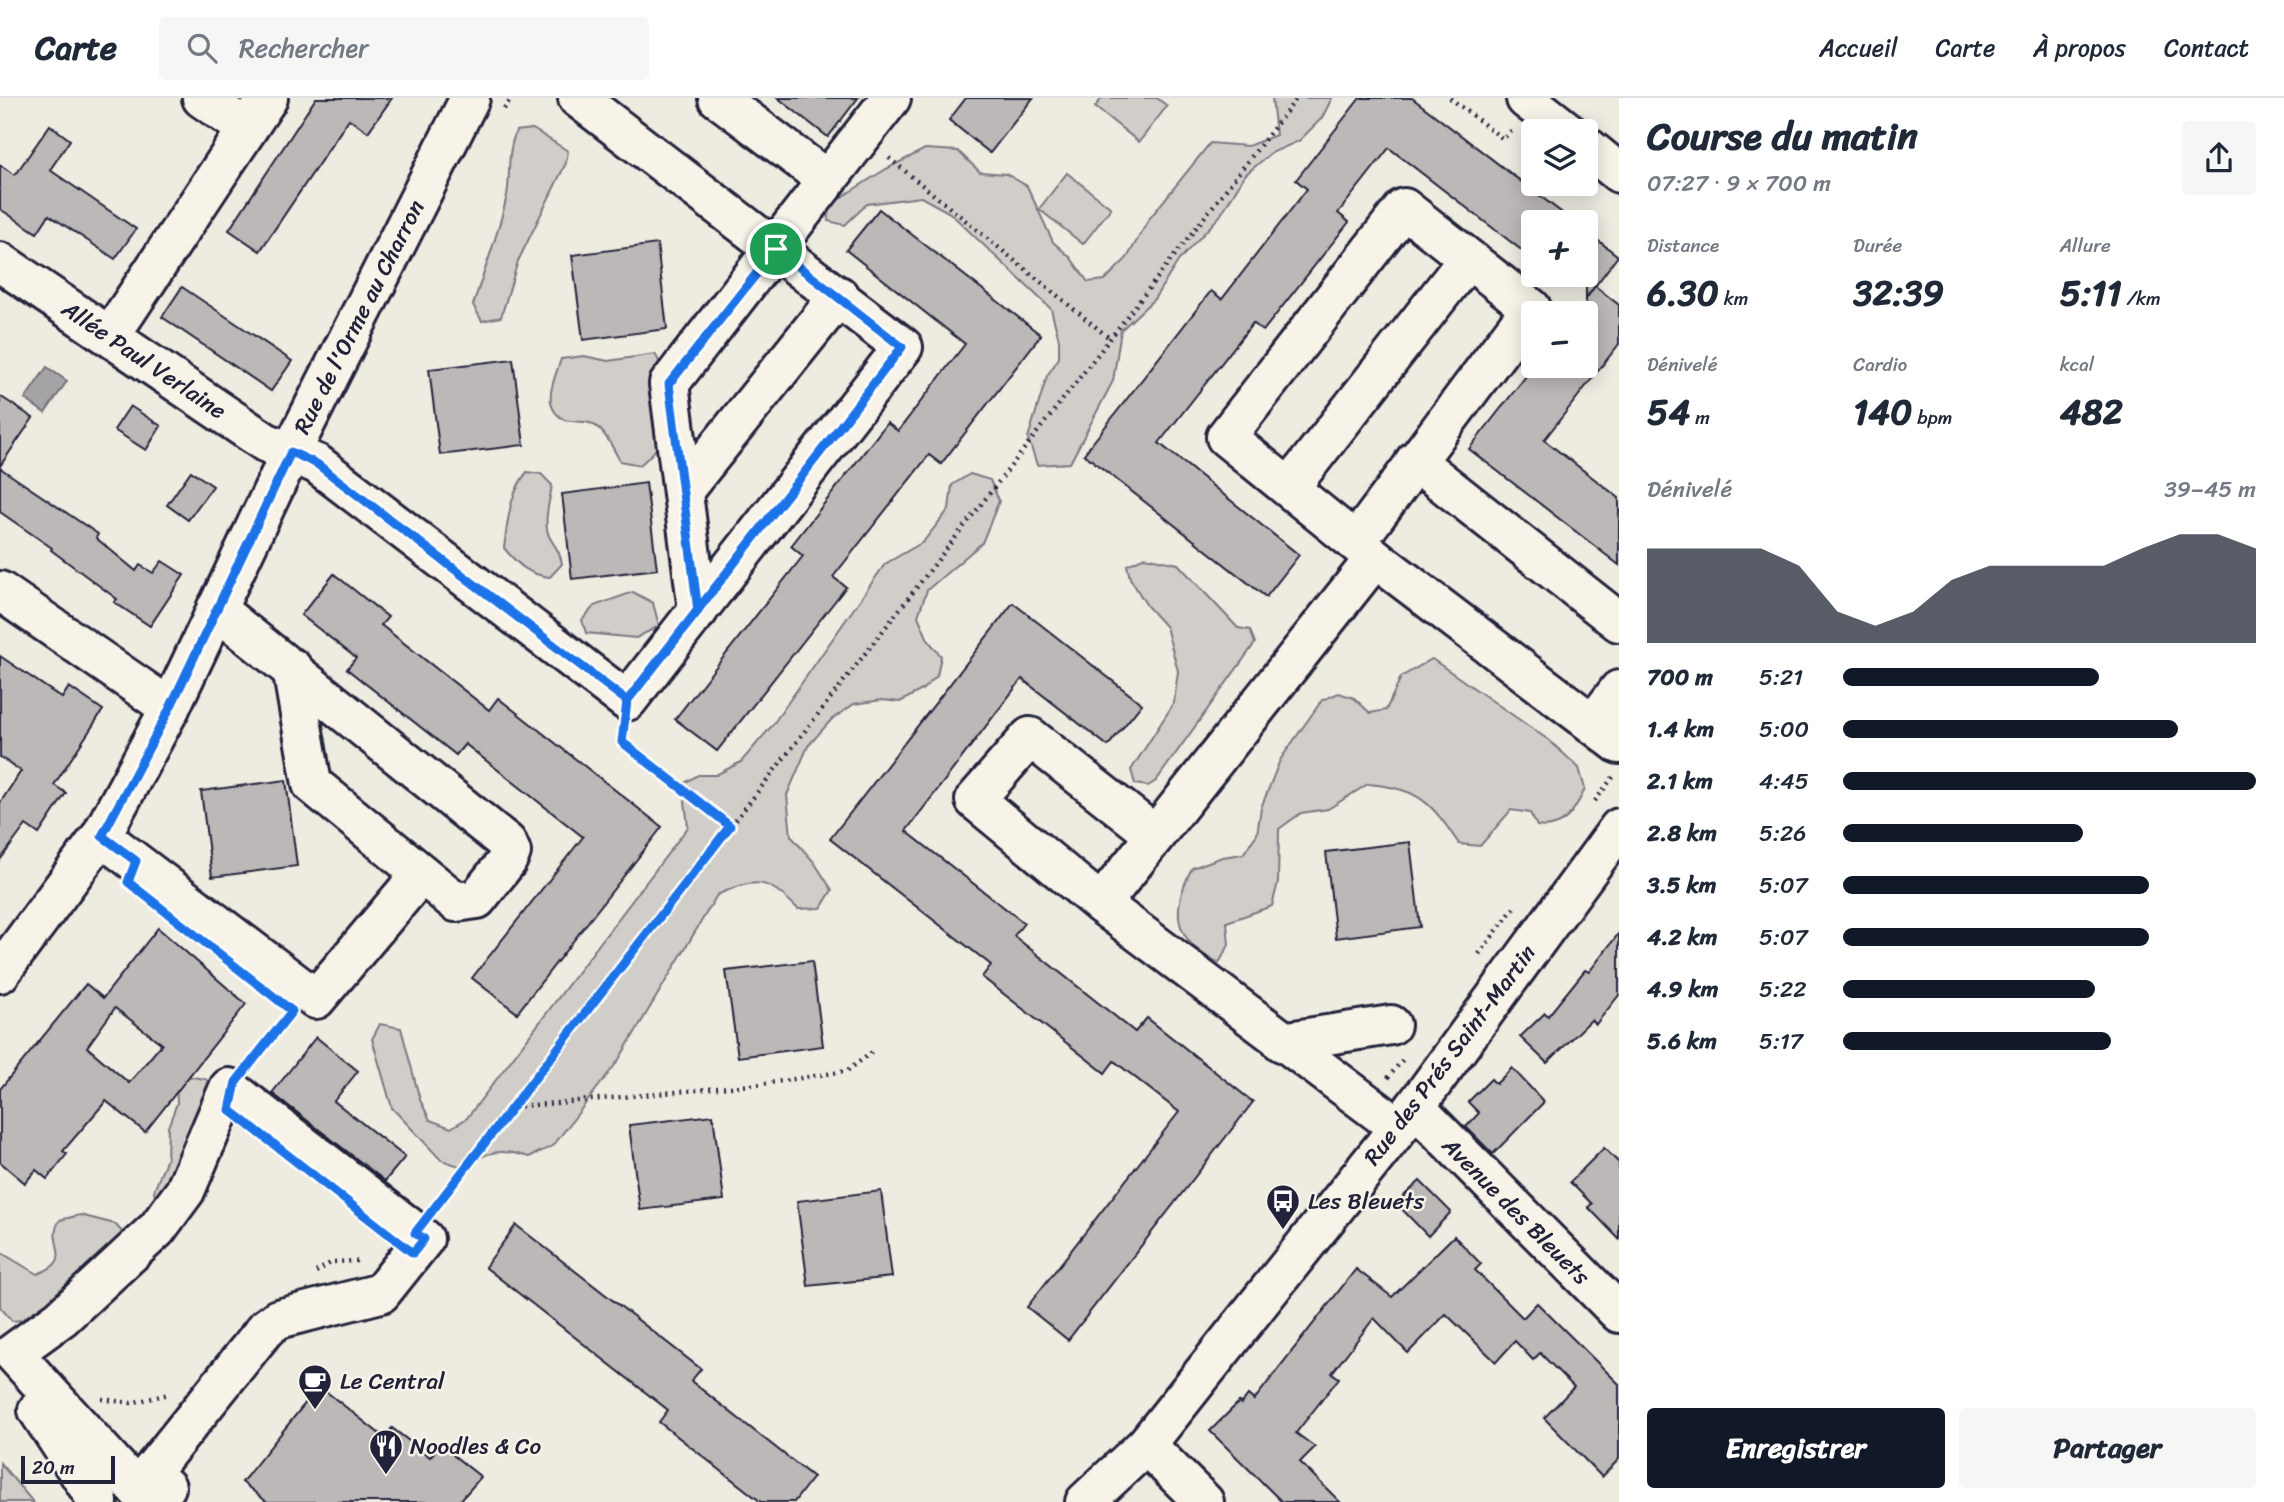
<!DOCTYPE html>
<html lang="fr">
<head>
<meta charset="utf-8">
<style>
  :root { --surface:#fff; --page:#f6f6f7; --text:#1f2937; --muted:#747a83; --line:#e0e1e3; --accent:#111827 }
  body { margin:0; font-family:Sriracha,sans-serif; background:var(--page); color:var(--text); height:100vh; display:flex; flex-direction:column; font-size:26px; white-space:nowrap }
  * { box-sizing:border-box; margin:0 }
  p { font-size:23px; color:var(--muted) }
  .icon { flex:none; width:38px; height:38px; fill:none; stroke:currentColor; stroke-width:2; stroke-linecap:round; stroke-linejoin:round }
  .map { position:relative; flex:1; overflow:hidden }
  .drawer { display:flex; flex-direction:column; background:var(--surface); width:665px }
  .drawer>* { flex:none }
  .buttons { position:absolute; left:1521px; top:21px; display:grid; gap:14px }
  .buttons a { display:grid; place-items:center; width:77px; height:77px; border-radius:7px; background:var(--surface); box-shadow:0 4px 18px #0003; font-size:35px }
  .scale { position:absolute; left:21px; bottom:18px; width:94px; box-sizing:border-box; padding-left:7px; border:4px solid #22223b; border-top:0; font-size:19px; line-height:24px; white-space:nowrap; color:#22223b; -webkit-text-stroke:5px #f7f3e8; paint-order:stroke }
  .pin { position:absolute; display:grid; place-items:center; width:60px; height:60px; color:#fff; margin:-30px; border:4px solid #fff; border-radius:50%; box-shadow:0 2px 7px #0007 }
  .round { display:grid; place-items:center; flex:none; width:74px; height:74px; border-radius:7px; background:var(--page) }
  .overview { display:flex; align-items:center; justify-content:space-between; height:119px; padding:0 28px }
  h1 { font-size:38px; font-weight:800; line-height:52px }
  .metrics { display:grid; grid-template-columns:repeat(3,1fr); gap:10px; height:119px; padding:7px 28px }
  .metrics div { display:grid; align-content:center }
  .metrics b { font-size:35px; font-weight:800 }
  .metrics small { font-size:19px; font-weight:400 }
  .metrics p { font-size:19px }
  .chart { height:196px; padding:14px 28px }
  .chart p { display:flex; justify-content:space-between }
  .chart svg { width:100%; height:126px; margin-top:7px; fill:var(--accent); opacity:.7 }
  .primary-button { display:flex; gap:14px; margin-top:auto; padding:14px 28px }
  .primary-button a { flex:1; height:80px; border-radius:7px; background:var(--accent); color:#fff; font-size:28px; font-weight:800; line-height:80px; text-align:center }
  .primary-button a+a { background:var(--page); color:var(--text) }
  ul { padding:0 28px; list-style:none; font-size:23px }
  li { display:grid; grid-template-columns:112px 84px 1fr; align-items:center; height:52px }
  li i { height:18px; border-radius:9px; background:var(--accent) }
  header { display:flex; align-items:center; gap:42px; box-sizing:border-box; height:98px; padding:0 35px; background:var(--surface); border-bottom:2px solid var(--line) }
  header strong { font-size:33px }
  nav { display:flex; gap:38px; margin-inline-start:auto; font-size:24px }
  .search { width:490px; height:63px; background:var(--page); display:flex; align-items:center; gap:18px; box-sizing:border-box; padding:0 24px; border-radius:7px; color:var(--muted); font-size:26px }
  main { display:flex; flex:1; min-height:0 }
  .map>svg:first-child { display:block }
  .green { fill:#d1cdc9; stroke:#7a7882; stroke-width:2 }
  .water { fill:#a6a3a6; stroke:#716f7b; stroke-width:2 }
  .building { fill:#bbb8b7; stroke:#22223b; stroke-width:2; fill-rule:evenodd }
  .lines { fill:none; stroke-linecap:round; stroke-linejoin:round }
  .minor-casing { stroke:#22223b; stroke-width:44 }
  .path { stroke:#22223b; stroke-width:4.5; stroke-dasharray:2 5; stroke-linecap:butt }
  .minor { stroke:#f7f3e8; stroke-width:38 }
  .route-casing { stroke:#fff; stroke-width:14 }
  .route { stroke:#1a73e8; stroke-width:9 }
  .labels { text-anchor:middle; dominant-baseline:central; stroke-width:5; stroke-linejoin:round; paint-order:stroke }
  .street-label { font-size:23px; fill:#22223b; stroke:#f7f3e8 }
  .poi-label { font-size:23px; fill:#22223b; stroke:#f7f3e8; text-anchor:start }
</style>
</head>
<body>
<header>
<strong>Carte</strong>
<div class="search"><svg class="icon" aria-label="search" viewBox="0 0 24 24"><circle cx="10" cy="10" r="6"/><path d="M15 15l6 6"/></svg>Rechercher</div>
<nav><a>Accueil</a><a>Carte</a><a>À propos</a><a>Contact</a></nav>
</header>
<main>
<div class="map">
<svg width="1619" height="1404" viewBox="0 0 1619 1404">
  <rect width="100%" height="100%" fill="#eeebe1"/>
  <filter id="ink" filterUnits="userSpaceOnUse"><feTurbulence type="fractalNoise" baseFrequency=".0143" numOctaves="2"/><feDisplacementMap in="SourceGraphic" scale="14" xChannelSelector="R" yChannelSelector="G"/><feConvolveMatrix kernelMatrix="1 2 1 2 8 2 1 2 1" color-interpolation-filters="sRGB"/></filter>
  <g filter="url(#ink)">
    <!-- green -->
    <g class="green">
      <path d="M1102,0h55l10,8 -28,36 -44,-35z"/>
      <path d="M1272,0h60l-10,20 -23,23 -28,12 -26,22 -25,41 -41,44 -25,39 -33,31 -8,51 -43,82 -33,2 -9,-27 19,-62 12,-18v-18l-8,-31 -101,-96 -29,-16 -54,7 -22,21 -17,-4 1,-16 57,-36 39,-20 33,2 22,21 26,2 21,12 26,56 17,15 18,25 17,-2 22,-22 22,-39 61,-76 38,3 28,-11z"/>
      <path d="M533,31l35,22 -2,12 -48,98 -17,56 -19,4 -9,-16c12,-37 26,-72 34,-110 4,-22 -1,-40 9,-64z"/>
      <path d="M1067,75l44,35 -28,36 -44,-35z"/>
      <path d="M655,256c14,21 13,67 3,91 -3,8 -12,14 -18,20l-20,-4c-7,-13 -16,-33 -30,-38 -9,-3 -20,0 -27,-4 -23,-14 -8,-41 -2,-60l23,-3 24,5z"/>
      <path d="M527,374l14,2 11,11c-2,15 -10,39 -2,53 6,10 10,14 12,26l-12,13c-21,-2 -32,-12 -46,-29 4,-27 5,-54 23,-76z"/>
      <path d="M970,376l20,6 9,21 -17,42 -55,47 -9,26 10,24 13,16 -4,20 -15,14 -22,12 -18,-2 -28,4 -23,16 -23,26 -21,49 4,41 23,26 18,28 -11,18 -23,1c-31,-31 -41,-32 -81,-14l-99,166 -65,85 -24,11c-31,-10 -40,-5 -67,10l-21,-7 -49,-52 -20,-69 8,-15 21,4 19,72 10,20 21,8 16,-10 221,-291 -5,-43 15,-9h18l25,-13 30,-35 114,-163 38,-22 26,-33 3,-24z"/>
      <path d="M1145,459l33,7 60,64 12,2 5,13 -99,138 -8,5 -13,-2 -4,-14 43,-67 4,-32 -12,-44 -19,-21 -17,-28 -3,-13z"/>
      <path d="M633,494l20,11 6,23 -23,12 -50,-5 -4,-13 12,-14z"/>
      <path d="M1432,561l118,82 29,27 6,21c-10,21 -21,42 -48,37l-7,-13 -19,-3 -31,36 -21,-2c-28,-42 -39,-55 -91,-60l-40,25 -27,4 -22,16 -1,53 -6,24 -45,16 2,23 -10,18c-46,-22 -49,-52 -27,-95l30,-11 21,-3 14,-20 4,-26 19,-48 42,-60 17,-7 15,5 16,15 16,-3 15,-33z"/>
      <path d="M186,978l19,3 14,9v21l-63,94 -2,-12 13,-33 1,-31 9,-24 -1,-20z"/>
      <path d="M80,1117l35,9 9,10 -64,69 -19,4 -20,13 -9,1 -12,-14v-55l37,22c42,-15 7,-30 23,-54z"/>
      <path d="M0,1365l33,39h-33z"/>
    </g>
    <!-- water -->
    <path class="water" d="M47,269l20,14 -22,32 -20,-14z"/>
    <!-- building -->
    <g class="building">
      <path d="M316,0h76l-24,34 -19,-13 -89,132 -31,-21z"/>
      <path d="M778,0h80l-30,39z"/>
      <path d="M966,0h67l-43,55 -41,-33z"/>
      <path d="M1360,0h52l162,124h-41v37l-144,-111 -51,65 11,9 -86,109 -10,-8 -94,120 140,112 -33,42 -182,-143 127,-163 11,8 85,-110 -11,-9z"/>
      <path d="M50,27l20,15 -20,30 86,59 -21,30 -66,-44 -12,18 -37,-24v-44l15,10z"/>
      <path d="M879,111l162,126 -100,129 -12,-9 -96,122 13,10 -129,164 -42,-32 128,-163 -12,-10 96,-123 11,8 67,-87 -119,-94z"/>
      <path d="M1586,133l32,25 -32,42z"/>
      <path d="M657,146l10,85 -84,11 -11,-85z"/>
      <path d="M1595,188l24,19v39l-75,96 75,58v67l-150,-116 65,-83h52v-67z"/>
      <path d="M182,189l110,74 -21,30 -109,-74z"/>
      <path d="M513,261l11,86 -84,10 -11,-86z"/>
      <path d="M0,298l33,22 -33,48z"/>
      <path d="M130,308l31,20 -15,24 -32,-20z"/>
      <path d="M0,370l98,66 -2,4 40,33 4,-6 13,8 9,-12 22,14 -34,51 -36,-24 3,-3 -66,-49 1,-2 -52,-36z"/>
      <path d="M191,373l22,15 -25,34 -21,-15z"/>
      <path d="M646,385l11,86 -85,10 -10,-85z"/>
      <path d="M334,476l54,43 -7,8 108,85 9,-12 164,129 -145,186 -45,-35 111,-141 -118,-93 -9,11 -109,-86 9,-11 -55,-43z"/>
      <path d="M1013,505l129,101 -34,42 -86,-67 -116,152 118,92 -10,13 121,96 12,-14 106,84 -185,238 -41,-33 152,-195 -65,-51 -9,12 -123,-96 9,-12 -161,-126z"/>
      <path d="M0,558l62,42 7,-11 34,23 -49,75 12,8 -27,41 -13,-9 -26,35v-57l21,-32 -21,-14z"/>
      <path d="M286,682l11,86 -85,11 -11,-86z"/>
      <path d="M1410,744l10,85 -84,11 -10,-86z"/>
      <path d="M158,830l88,76 -101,128 -39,-31 -43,50 4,3 -20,25 -11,-9 -11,13 -25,-21v-73l86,-105 17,14zM115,910l47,36 -33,39 -42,-36z"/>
      <path d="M1619,835v62l-23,29 -5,-4 -44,43 -27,-26 25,-24 3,3 37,-46 4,2z"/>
      <path d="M812,863l11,85 -85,11 -12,-86z"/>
      <path d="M316,939l42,34 -24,30 71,56 -20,24 -113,-88z"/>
      <path d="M1512,970l32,34 -51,52 -27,-27 13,-14 -11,-11 23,-23 5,5z"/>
      <path d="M713,1017l11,85 -84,10 -11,-85z"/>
      <path d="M1604,1050l15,15v76l-31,-32 4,-3 -22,-22z"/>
      <path d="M1420,1083l31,31 -23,24 -32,-33z"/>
      <path d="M881,1093l11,86 -84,9 -11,-85z"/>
      <path d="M516,1127l185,144 -10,12 122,96 -19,25h-33l-102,-80 9,-12 -183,-143z"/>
      <path d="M1454,1138l27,28 -6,6 48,48 14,-15 82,81v75l-17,18 -58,-59 30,-31 -34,-34 -7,7 -18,-19 -19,21 -50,-48 -38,39 -34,-35 -42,55 7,5 -43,55 19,14 -15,15 40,40h-58l-72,-71 29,-29 2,2 7,-9 6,5 102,-131 36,28z"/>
      <path d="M319,1288l66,52 7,-10 38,29 10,-12 41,32 -22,25h-192l-25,-20z"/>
    </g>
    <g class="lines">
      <!-- minor casing -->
      <g class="minor-casing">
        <g id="minor">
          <path d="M202,0l45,31"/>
          <path d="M718,0l109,82"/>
          <path d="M1526,1l41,32"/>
          <path d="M1586,48l33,27"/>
          <path d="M0,164l265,180 52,22 310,237 276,-354 -325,-249"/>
          <path d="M110,238l158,-238"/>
          <path d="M1415,363l204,161"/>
          <path d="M1290,389l178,-228"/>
          <path d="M683,393l156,-195"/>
          <path d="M1356,444l175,-234 -127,-100 -178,229 149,121 244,186"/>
          <path d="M0,493l170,117"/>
          <path d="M216,511l291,234 4,9 -4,9 -30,38 -21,3 -144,-118 -20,-116"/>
          <path d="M698,513l-29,-227 222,-286"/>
          <path d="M1594,625l25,-33"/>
          <path d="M1155,737l-125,-98 -55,63 126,104 297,223"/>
          <path d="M101,738l215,163 105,-125"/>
          <path d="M1101,806l274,-346"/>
          <path d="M0,875l101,-137 69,-128 121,-256 179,-354"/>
          <path d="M1282,944l109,-17"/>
          <path d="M229,990l195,151 -43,54 -103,26 -12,9 -116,145 16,14 -13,11 -9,-1 -131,-144 48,-35 96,-89 28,-38z"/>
          <path d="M1415,1009l204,206"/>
          <path d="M38,1312l60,92"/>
          <path d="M1146,1347l58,57"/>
          <path d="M1085,1404l61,-57 269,-338 204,-279"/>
        </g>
      </g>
      <!-- path -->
      <g class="path">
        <path d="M1450,0l53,41 9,-9"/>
        <path d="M504,11l8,-11"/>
        <path d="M889,60l219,179"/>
        <path d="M624,634l-2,10 108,84"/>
        <path d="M1595,703l18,-24"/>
        <path d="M1479,856l35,-46"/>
        <path d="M253,964l33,-43"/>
        <path d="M1388,980l16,-20"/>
        <path d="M514,1009l248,-23 85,-13 25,-19"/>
        <path d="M435,1109l862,-1109"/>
        <path d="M316,1174l16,-10 25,-1"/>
        <path d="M102,1301l29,4 38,-9"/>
      </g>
      <!-- minor -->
      <use href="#minor" class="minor"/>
    </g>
  </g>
  <g class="lines" filter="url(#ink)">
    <!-- route casing -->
    <g class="route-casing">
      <path id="route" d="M776,151l-107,135 29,227 -71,90 -310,-237 -26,-12 -121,256 -68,128 34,25 -8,21 164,129 -56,71 -6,28 183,143 11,-14 -9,-6 315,-407 -108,-84 5,-41 275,-354 -126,-98"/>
    </g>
    <!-- route -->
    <use href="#route" class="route"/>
  </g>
  <!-- icons -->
  <defs>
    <g id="bus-pin" transform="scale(1.75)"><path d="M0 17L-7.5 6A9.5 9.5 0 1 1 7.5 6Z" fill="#22223b" stroke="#f7f3e8"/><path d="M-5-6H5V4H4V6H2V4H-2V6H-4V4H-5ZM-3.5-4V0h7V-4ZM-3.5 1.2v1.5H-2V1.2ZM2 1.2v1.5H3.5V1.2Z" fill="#fff"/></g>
    <g id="cafe-pin" transform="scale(1.75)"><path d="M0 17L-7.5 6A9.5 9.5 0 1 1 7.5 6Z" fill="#22223b" stroke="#f7f3e8"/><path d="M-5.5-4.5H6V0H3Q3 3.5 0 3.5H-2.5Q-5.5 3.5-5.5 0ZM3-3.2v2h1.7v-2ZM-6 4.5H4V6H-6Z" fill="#fff"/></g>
    <g id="restaurant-pin" transform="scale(1.75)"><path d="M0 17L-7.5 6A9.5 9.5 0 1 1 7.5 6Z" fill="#22223b" stroke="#f7f3e8"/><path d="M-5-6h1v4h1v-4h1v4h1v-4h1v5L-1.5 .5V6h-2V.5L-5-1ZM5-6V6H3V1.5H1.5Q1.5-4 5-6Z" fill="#fff"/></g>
  </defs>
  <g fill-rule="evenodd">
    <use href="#bus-pin" x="1283" y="1103"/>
    <use href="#cafe-pin" x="315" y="1283"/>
    <use href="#restaurant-pin" x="386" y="1348"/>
  </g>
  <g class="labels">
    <!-- street labels -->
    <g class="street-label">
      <text transform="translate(359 219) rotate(-63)">Rue de l'Orme au Charron</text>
      <text transform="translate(144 262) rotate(34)">Allée Paul Verlaine</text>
      <text transform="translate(1450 957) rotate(-53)">Rue des Prés Saint-Martin</text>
      <text transform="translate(1516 1113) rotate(45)">Avenue des Bleuets</text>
    </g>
    <!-- poi labels -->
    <g class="poi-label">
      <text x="1308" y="1103">Les Bleuets</text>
      <text x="340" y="1283">Le Central</text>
      <text x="410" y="1348">Noodles &amp; Co</text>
    </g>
  </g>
</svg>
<div class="buttons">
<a><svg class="icon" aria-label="layers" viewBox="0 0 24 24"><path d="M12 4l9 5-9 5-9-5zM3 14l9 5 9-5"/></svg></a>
<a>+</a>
<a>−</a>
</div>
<div class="scale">20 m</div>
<div class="pin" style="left:776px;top:151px;background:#1e9e55"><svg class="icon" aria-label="arrive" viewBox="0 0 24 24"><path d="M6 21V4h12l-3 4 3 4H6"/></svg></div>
</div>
<section class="drawer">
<div class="overview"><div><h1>Course du matin</h1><p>07:27 · 9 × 700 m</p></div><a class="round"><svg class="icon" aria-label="share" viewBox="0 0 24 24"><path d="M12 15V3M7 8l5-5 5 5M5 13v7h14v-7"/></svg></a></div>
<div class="metrics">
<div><p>Distance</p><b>6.30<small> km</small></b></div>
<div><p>Durée</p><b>32:39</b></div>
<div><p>Allure</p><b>5:11<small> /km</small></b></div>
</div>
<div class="metrics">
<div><p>Dénivelé</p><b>54<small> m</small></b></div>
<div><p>Cardio</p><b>140<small> bpm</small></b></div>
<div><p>kcal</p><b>482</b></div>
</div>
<div class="chart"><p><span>Dénivelé</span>39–45 m</p>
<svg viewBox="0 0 160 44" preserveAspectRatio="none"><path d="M0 44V11L10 11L20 11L30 11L40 17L50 33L60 38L70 33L80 22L90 17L100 17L110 17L120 17L130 11L140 6L150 6L160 11V44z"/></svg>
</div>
<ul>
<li><b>700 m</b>5:21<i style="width:62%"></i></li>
<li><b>1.4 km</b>5:00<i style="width:81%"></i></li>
<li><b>2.1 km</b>4:45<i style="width:100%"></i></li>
<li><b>2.8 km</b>5:26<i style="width:58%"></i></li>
<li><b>3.5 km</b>5:07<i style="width:74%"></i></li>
<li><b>4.2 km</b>5:07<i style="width:74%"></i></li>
<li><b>4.9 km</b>5:22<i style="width:61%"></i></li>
<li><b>5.6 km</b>5:17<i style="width:65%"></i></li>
</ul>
<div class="primary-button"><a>Enregistrer</a><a>Partager</a></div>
</section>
</main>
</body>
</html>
